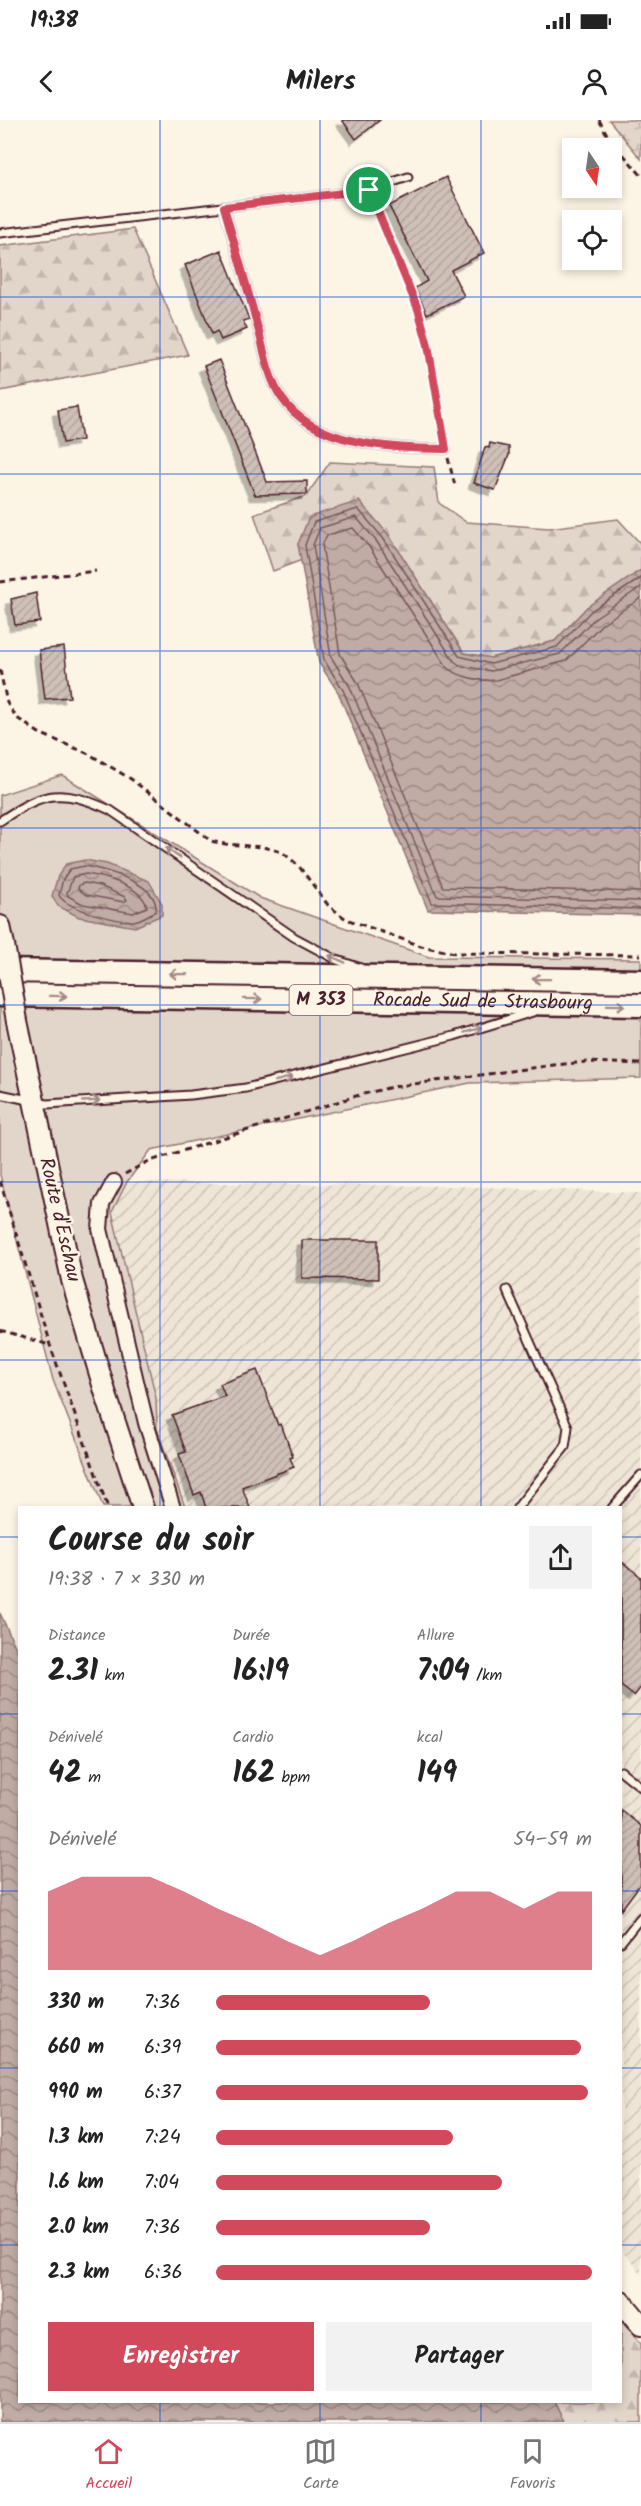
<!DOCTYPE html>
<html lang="fr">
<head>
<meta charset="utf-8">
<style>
  :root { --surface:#fff; --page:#f2f2f2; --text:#222; --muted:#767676; --line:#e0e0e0; --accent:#d1495b }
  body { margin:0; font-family:Kalam,sans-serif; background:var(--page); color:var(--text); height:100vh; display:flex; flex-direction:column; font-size:22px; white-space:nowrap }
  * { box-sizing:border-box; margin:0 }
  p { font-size:20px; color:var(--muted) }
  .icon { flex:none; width:33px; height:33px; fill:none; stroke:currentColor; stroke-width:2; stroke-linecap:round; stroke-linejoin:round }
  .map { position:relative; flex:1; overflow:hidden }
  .panel { position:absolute; left:18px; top:1386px; width:604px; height:897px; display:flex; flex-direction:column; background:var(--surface); border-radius:0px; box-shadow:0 3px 9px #0003 }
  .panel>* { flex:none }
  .needle { width:39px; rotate:167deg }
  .fabs { position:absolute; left:562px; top:18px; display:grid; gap:12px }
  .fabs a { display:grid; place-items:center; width:60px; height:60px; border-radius:0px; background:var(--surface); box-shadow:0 3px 9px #0003; font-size:30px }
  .pin { position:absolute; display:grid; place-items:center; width:51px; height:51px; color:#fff; margin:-26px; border:3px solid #fff; border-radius:50%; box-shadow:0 2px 6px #0007 }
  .round { display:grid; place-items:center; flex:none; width:63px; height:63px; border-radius:0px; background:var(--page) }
  .overview { display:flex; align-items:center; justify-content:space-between; height:102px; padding:0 30px }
  h1 { font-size:33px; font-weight:800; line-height:45px }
  .figures { display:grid; grid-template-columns:repeat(3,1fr); gap:9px; height:102px; padding:6px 30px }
  .figures div { display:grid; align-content:center }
  .figures b { font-size:30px; font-weight:800 }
  .figures small { font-size:16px; font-weight:400 }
  .figures p { font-size:16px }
  .chart { height:168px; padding:12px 30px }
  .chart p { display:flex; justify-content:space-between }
  .chart svg { width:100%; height:108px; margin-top:6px; fill:var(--accent); opacity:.7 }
  .primary-button { display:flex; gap:12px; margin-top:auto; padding:12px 30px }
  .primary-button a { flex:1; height:69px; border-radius:0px; background:var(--accent); color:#fff; font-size:24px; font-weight:800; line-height:69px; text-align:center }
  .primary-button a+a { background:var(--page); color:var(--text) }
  ul { padding:0 30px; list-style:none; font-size:20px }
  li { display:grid; grid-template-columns:96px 72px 1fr; align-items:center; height:45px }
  li i { height:15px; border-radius:8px; background:var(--accent) }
  .status { display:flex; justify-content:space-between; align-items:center; height:42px; padding:0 30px; background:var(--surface); direction:ltr }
  .status svg { height:16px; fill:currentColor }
  header { display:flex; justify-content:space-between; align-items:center; height:78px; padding:0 30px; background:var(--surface); font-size:27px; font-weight:800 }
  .tabs { display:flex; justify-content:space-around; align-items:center; height:84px; border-top:2px solid var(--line); background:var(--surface); font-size:16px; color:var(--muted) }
  .tabs a { display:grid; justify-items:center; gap:3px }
  .tabs .on { color:var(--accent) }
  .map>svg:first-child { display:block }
  .industrial { fill:url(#industrial-furrows) }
  .grass { fill:#e2d5ca; stroke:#967a7a; stroke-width:1.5 }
  .forest { fill:url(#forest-firs); stroke:#967a7a; stroke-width:1.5 }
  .wetland { fill:url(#wetland-marsh); stroke:#967a7a; stroke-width:1.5 }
  .water { fill:url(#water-waves); stroke:#917474; stroke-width:1.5 }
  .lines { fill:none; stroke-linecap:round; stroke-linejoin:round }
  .shore { stroke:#79575c; stroke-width:1.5 }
  .building { fill:url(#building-hatch); stroke:#4a1f2b; stroke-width:1.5; filter:url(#shadow) }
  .service-casing { stroke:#4a1f2b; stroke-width:11 }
  .minor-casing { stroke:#4a1f2b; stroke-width:18 }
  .secondary-casing { stroke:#4a1f2b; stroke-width:24 }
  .trunk-casing { stroke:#4a1f2b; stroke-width:27 }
  .path { stroke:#4a1f2b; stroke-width:3; stroke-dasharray:6 4.5; stroke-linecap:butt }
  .service { stroke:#fcf5e5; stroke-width:7 }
  .minor { stroke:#fcf5e5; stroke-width:14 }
  .secondary { stroke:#fcf5e5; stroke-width:20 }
  .trunk { stroke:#fcf5e5; stroke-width:22 }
  .secondary-bridge-casing { stroke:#4a1f2b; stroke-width:24; stroke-linecap:butt }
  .secondary-bridge { stroke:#fcf5e5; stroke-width:20 }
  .oneway { stroke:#a38a88 }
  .route-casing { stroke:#fff; stroke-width:12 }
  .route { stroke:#d1495b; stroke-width:8 }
  .grid { fill:none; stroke:#1d4ed8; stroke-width:1.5; stroke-opacity:0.55 }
  .labels { text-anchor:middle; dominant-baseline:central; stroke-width:5; stroke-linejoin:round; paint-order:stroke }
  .shield { fill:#fcf5e5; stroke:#7f5f63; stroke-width:1.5 }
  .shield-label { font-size:18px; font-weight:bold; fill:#4a1f2b }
  .street-label { font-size:20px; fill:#4a1f2b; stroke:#fcf5e5 }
</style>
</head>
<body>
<div class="status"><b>19:38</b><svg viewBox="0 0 49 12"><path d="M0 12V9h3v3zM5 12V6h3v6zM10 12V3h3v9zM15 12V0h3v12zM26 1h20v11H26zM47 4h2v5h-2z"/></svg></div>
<header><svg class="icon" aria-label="back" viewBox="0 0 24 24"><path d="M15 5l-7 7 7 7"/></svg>Milers<svg class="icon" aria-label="person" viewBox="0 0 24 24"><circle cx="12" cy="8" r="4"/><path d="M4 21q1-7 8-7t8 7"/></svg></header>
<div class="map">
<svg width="641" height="2302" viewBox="0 0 641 2302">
  <defs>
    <pattern id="industrial-furrows" width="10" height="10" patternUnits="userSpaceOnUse" patternTransform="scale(1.5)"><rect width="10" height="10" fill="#eee5d7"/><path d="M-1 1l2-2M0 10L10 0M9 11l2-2" fill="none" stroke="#cec4b9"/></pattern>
    <pattern id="forest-firs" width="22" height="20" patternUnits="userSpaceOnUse" patternTransform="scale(1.5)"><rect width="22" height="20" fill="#e2d5ca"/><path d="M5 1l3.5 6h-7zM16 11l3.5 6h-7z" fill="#c3b6ae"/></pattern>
    <pattern id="wetland-marsh" width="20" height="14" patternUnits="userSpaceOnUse" patternTransform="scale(1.5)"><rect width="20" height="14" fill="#e2d5ca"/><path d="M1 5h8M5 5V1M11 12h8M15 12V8" fill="none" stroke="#c3b6ae"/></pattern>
    <pattern id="water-waves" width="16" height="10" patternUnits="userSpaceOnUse" patternTransform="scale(1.5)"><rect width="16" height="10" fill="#c0aca5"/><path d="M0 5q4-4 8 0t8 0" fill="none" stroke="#9e8b87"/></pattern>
    <pattern id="building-hatch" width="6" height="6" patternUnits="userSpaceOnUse" patternTransform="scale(1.5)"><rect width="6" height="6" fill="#cfc0b7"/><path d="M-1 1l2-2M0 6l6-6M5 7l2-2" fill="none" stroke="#b3a59e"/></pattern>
    <filter id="shadow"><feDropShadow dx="-5.5" dy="5.5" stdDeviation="0" flood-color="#0004"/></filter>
  </defs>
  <rect width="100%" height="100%" fill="#fcf5e5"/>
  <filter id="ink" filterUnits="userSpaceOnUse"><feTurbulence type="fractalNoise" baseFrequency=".0167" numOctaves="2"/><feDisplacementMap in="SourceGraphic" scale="12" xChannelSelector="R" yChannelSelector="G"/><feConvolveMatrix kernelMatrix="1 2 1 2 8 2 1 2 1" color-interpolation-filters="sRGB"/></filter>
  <g filter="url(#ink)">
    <!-- industrial -->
    <path class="industrial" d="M127,1062l327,4 187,7v1081l-20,-24v-742l-436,-1 -28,-78 -1,-31 -44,-187z"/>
    <!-- grass -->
    <path class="grass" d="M62,655l198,123 169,59 212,2v119l-171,5 -319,67 -24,32 -15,30 44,186 1,31 28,78h-82l-50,-127 -53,-205v-380z"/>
    <!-- forest -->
    <g class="forest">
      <path d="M133,109l55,126 -188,36v-145z"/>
      <path d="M330,342l104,5 5,36 27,19 83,6 69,-9 23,25v26l-54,37 -32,34 -65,17 -26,-5 -76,-119 -90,10 4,16 -29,11 -19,-57 52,-18z"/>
      <path d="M621,2200l20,23v79h-77l-10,-20h67z"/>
    </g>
    <!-- wetland -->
    <path class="wetland" d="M609,0h30l2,3v36z"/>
    <!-- water -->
    <g class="water">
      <path d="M359,381l29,33 76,119 27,5 64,-17 32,-34 54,-37v345l-213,-5 -90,-218 -19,-29 -21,-119 11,-27z"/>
      <path d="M85,740l22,4 42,17 13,23v11l-27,12 -56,-10 -21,-11 -6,-10 6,-20 8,-12z"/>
      <path d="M0,1493l20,44v745h534l10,20h-564z"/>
    </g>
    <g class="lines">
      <!-- shore -->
      <g class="shore">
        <path d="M641,458l-50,33 -34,36 -66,17 -32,-8 -76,-118 -25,-29 -44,13 -9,23 19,115 19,30 89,213 209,6"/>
        <path d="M641,467l-45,30 -36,37 -69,17 -30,-5 -7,-5 -77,-119 -21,-25 -36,11 -7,17 18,112 19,30 87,209 204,5"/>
        <path d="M641,478l-39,26 -36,37 -70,19c-14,2 -38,-3 -49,-13l-77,-119 -17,-20 -26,7 -5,10 18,109 18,29 85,204 198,5"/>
        <path d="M85,746c21,4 74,17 71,45 -6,3 -15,9 -22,10 -15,1 -69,-12 -75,-26l4,-16 7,-10z"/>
        <path d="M86,754c19,3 56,12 61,33l-14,6 -50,-9 -15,-8 -1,-3 6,-16z"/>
        <path d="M85,763l15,3 25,11 2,3 -3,2 -38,-7 -8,-6 1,-4z"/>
      </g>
    </g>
    <!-- building -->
    <g class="building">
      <path d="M342,0h38l-24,19z"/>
      <path d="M446,57l38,76 -33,17 13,26 -37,18 -12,-26 12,-7 -38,-75z"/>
      <path d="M221,130l28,69 -6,2 4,8 -26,11 -4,-9 -5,3 -27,-69z"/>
      <path d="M219,240l48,122 40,-1v13l-52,1 -51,-129z"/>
      <path d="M77,287l5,33 -19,3 -5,-33z"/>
      <path d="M490,323l19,4v8l-14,35 -21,-7 11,-36 4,1z"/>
      <path d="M36,473l4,29 -25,3 -4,-26z"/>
      <path d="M64,527l6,50 -25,2 -6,-49z"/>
      <path d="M302,1120h76v39l-76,-1z"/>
      <path d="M257,1250l21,55 3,-1 12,33 -3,1 4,9 -52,20 8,21h-44l-5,-16 -7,3 -15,-41 7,-2 -14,-37 53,-19 -5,-12z"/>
      <path d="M621,1441l20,16v110l-7,9 -13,-10z"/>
      <path d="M621,1690l20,16v57l-20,27z"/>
    </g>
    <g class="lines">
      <!-- service casing -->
      <g class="service-casing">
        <g id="service">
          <path d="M224,87c12,42 24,83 35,125 6,22 9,45 22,65 33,50 112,51 165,52"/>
          <path d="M0,113l369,-43 39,-13"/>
          <path d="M0,701c44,-30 61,-33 110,-11l184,127 43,23 24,8"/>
          <path d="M0,974l47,10 144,-9 55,-7 208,-52 79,-24"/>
          <path d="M507,1170l61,137 -3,20 -48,61"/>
          <path d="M612,1388l29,-33"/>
          <path d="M621,1651l20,16"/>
          <path d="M621,1822l20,-25"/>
        </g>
      </g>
      <!-- minor casing -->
      <g class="minor-casing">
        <path id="minor" d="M114,1062l-12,22 -2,25 46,194 27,85"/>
      </g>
      <!-- secondary casing -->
      <g class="secondary-casing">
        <g id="secondary">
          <path d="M0,806l4,19"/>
          <path d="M17,901l55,259 35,118 36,110"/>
          <path d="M621,2181l20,24"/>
        </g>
      </g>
      <!-- trunk casing -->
      <g class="trunk-casing">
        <g id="trunk">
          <path d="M0,851l641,10"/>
          <path id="s1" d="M0,875l641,10"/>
        </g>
      </g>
      <!-- path -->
      <g class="path">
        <path d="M599,0l10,18 32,37"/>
        <path d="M373,80l45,109 10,36 16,95"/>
        <path d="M448,338l7,28"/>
        <path d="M0,462l96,-11"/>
        <path d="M0,550l7,33 10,15 22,15 50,21 42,25 80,62 14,3 38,3 19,5 16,13 30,40 18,14 75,27 34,7 186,2"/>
        <path d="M125,1054l22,-12 209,-66 36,-9 162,-22 33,-3 54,2"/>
        <path d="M0,1061l50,164 58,163"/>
        <path d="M0,1211l50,14"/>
      </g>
      <!-- service -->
      <use href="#service" class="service"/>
      <!-- minor -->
      <use href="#minor" class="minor"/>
      <!-- secondary -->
      <use href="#secondary" class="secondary"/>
      <!-- trunk -->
      <use href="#trunk" class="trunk"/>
      <!-- secondary-bridge casing -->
      <g class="secondary-bridge-casing">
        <path id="secondary-bridge" d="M4,825l13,76"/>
      </g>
      <!-- secondary-bridge -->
      <use href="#secondary-bridge" class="secondary-bridge"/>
    </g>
    <!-- one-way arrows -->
    <defs><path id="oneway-shaft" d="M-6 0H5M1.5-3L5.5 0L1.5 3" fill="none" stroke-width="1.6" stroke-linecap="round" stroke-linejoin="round" transform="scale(1.5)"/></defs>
    <g class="oneway">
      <use href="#oneway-shaft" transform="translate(173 733) rotate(-145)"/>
      <use href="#oneway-shaft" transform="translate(337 839) rotate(-156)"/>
      <use href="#oneway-shaft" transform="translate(178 854) rotate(-179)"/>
      <use href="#oneway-shaft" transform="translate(541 859) rotate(-179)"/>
      <use href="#oneway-shaft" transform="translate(58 876) rotate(1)"/>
      <use href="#oneway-shaft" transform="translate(253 879) rotate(1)"/>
      <use href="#oneway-shaft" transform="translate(616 885) rotate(1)"/>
      <use href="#oneway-shaft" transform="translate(473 910) rotate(-17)"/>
      <use href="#oneway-shaft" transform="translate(284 959) rotate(-14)"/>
      <use href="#oneway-shaft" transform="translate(91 981) rotate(-3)"/>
    </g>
  </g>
  <g class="lines" filter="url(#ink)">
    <!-- route casing -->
    <g class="route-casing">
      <path id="route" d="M369,70l49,119 10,36 18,104c-53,-1 -132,-2 -165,-52 -13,-20 -16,-43 -22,-65 -11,-42 -23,-83 -35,-125z"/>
    </g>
    <!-- route -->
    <use href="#route" class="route"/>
  </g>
  <!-- grid -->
  <path class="grid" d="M160,0v1388M320,0v1388M481,0v1388M0,177h641M0,354h641M0,531h641M0,708h641M0,885h641M0,1062h641M0,1240h641M0,1417h20M621,1417h20M0,1594h20M621,1594h20M0,1771h20M621,1771h20M0,1948h20M621,1948h20M0,2125h20M621,2125h20M160,2282v20M320,2282v20M481,2282v20"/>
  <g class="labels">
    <!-- shield labels -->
    <rect class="shield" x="289.5" y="865" width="63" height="30" rx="4.5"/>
    <g class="shield-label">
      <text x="321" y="880">M 353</text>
    </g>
    <!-- street labels -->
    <g class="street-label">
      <text stroke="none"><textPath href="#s1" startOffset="483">Rocade Sud de Strasbourg</textPath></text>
      <text transform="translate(59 1100) rotate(77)">Route d'Eschau</text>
    </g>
  </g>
</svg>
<div class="fabs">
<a><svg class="needle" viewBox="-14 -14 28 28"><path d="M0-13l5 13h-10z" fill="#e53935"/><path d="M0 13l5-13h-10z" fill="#767676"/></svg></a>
<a><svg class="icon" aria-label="locate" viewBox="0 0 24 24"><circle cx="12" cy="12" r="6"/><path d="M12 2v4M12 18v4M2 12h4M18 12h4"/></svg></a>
</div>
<div class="pin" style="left:369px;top:70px;background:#1e9e55"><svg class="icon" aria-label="arrive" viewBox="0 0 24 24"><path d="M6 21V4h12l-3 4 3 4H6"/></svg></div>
<section class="panel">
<div class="overview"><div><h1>Course du soir</h1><p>19:38 · 7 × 330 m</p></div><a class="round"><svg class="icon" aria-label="share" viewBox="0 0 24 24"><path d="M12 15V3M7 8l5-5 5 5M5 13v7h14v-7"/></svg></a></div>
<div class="figures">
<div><p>Distance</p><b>2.31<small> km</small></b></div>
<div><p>Durée</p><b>16:19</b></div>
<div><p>Allure</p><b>7:04<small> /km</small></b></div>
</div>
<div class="figures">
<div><p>Dénivelé</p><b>42<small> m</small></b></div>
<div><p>Cardio</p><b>162<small> bpm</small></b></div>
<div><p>kcal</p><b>149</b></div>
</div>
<div class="chart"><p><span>Dénivelé</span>54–59 m</p>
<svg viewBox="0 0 160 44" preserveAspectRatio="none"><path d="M0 44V12L10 6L20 6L30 6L40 12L50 19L60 25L70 32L80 38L90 32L100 25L110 19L120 12L130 12L140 19L150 12L160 12V44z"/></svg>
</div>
<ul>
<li><b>330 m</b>7:36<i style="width:57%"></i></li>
<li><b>660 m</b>6:39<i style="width:97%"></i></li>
<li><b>990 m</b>6:37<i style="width:99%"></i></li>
<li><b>1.3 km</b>7:24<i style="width:63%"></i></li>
<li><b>1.6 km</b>7:04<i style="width:76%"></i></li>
<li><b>2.0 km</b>7:36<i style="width:57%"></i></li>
<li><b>2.3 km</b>6:36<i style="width:100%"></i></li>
</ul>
<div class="primary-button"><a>Enregistrer</a><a>Partager</a></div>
</section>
</div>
<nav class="tabs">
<a class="on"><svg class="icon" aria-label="home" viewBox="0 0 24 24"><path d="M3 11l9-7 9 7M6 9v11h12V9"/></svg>Accueil</a>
<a><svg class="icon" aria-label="map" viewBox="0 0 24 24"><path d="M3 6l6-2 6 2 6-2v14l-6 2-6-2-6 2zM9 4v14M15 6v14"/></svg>Carte</a>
<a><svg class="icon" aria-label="saved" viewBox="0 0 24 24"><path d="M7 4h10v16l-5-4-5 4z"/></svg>Favoris</a>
</nav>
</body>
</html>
